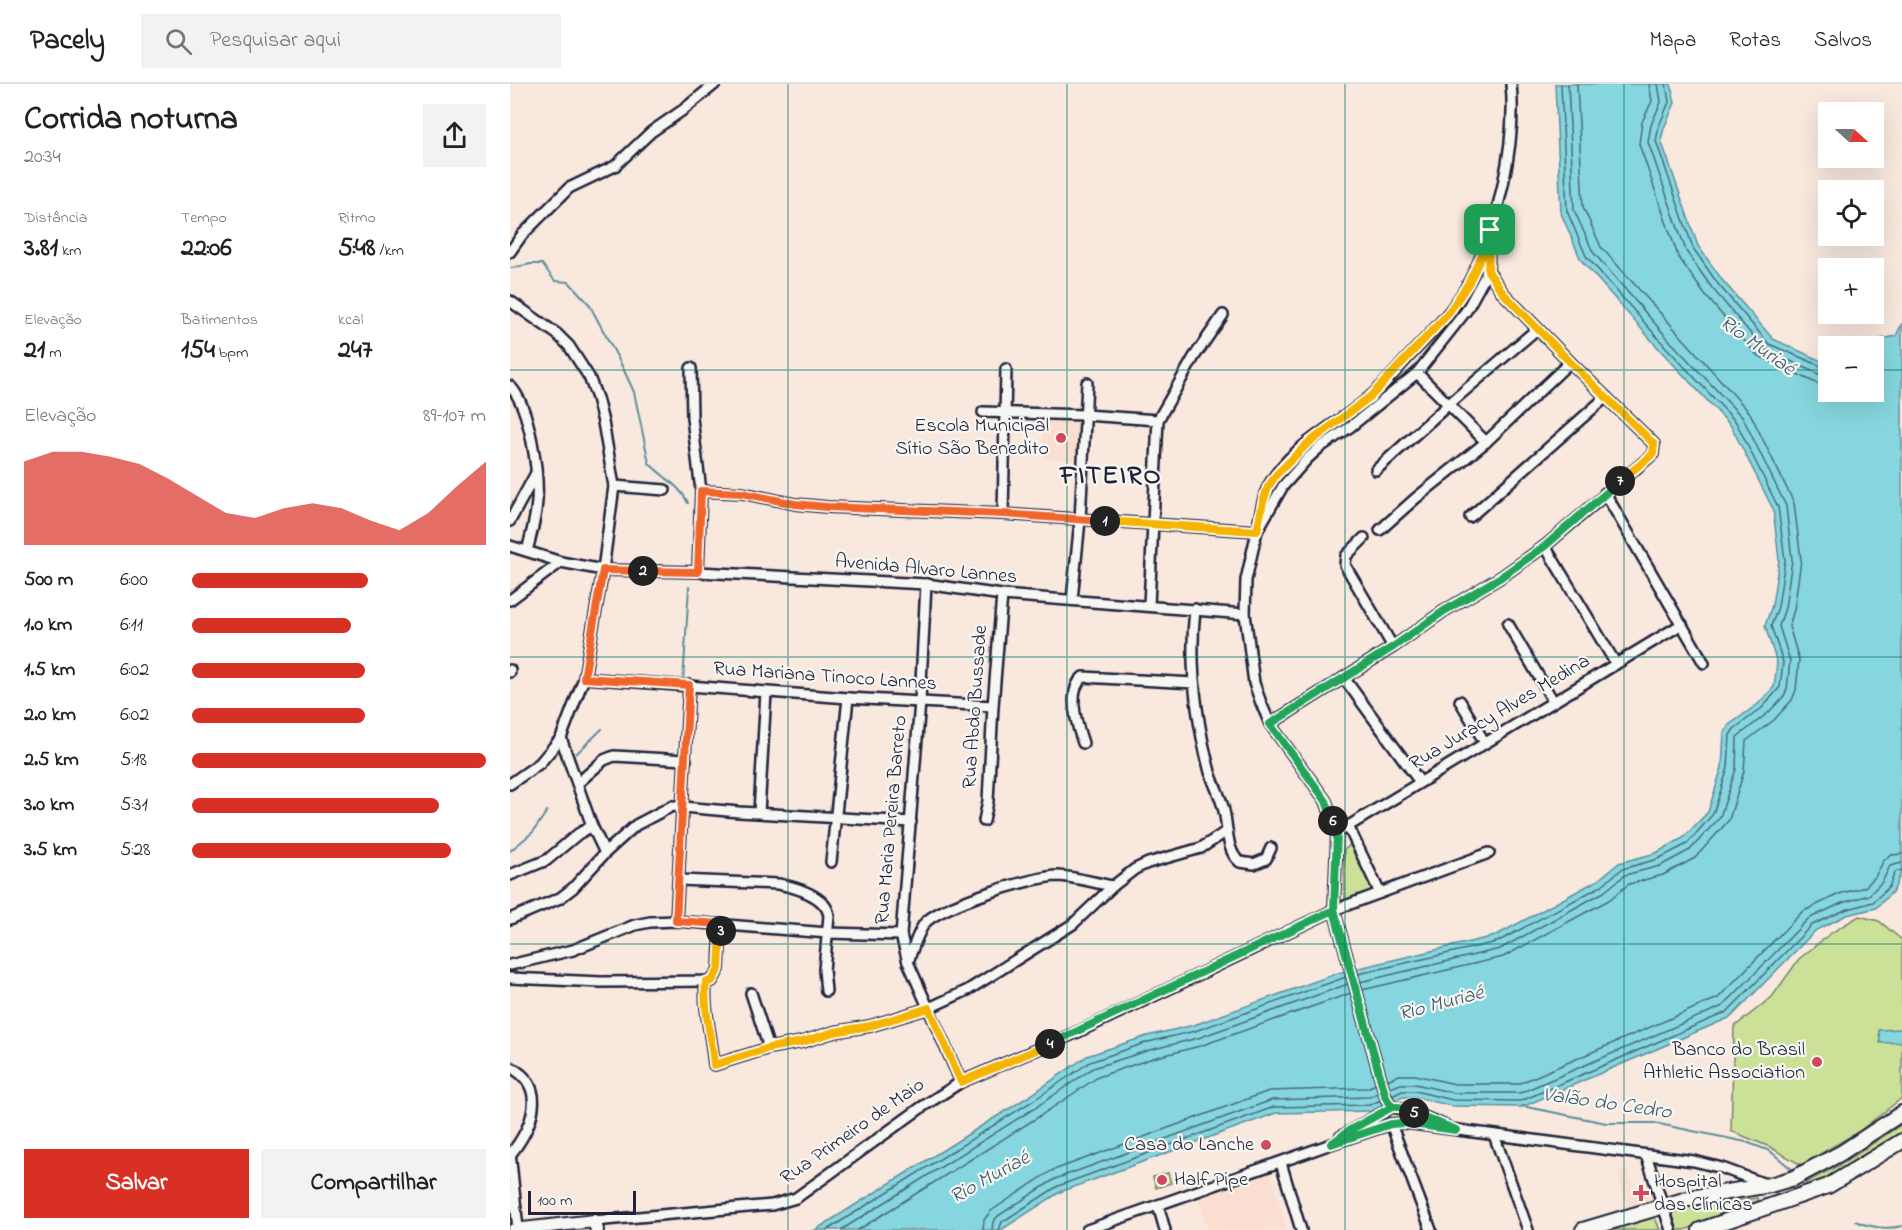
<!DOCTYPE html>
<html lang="pt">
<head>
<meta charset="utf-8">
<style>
  :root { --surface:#fff; --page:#f2f2f2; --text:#222; --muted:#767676; --line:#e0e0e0; --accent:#d93025 }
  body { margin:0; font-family:"Indie Flower",sans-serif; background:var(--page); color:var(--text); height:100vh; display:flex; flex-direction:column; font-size:22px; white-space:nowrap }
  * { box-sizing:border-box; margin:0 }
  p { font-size:20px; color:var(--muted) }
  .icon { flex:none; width:33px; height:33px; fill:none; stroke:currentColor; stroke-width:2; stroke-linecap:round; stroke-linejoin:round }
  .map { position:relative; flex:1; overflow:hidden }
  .side { display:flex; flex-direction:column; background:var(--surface); width:510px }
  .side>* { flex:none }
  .needle { width:39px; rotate:111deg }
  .tools { position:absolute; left:1308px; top:18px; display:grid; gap:12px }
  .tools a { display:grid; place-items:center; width:66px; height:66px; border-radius:0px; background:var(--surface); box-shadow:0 6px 24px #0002; font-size:30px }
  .scale { position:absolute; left:18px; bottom:15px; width:108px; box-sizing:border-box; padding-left:6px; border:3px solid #22223b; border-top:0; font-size:16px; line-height:21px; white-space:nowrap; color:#22223b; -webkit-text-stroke:4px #f6f6f2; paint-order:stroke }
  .pin { position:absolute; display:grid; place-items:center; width:51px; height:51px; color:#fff; margin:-26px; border-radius:12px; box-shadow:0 3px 9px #0006 }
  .km { position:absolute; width:30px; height:30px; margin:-15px; border-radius:50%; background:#222; color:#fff; font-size:16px; line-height:30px; text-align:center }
  .round { display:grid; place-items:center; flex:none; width:63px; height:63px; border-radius:0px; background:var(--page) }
  .overview { display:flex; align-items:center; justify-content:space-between; height:102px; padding:0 24px }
  h1 { font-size:33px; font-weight:700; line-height:45px }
  .metrics { display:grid; grid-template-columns:repeat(3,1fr); gap:9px; height:102px; padding:6px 24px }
  .metrics div { display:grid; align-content:center }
  .metrics b { font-size:26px; font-weight:700 }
  .metrics small { font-size:16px; font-weight:400 }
  .metrics p { font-size:16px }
  .chart { height:168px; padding:12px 24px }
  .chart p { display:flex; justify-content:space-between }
  .chart svg { width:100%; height:108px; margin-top:6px; fill:var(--accent); opacity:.7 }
  .primary-button { display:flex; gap:12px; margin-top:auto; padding:12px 24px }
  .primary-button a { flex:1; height:69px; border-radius:0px; background:var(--accent); color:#fff; font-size:24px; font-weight:700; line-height:69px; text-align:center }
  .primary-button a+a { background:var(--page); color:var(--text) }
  ul { padding:0 24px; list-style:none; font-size:20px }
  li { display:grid; grid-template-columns:96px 72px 1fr; align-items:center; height:45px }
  li i { height:15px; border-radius:8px; background:var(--accent) }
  header { display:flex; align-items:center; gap:36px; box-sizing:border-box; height:84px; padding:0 30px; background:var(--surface); border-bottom:2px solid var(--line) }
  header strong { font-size:28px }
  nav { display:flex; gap:33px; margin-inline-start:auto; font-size:21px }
  .search { width:420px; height:54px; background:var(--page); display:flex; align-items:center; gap:15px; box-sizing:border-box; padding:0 21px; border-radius:0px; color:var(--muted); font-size:22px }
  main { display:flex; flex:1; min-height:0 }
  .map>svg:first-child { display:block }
  .built { fill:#faded0 }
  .green { fill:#cae197; stroke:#768269; stroke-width:1.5 }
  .water { fill:#85d6de; stroke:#5d8e9d; stroke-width:1.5 }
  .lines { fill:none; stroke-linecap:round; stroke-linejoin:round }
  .shore { stroke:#4a6a7c; stroke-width:1.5 }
  .stream { stroke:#5d8e9d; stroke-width:2 }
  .minor-casing { stroke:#22223b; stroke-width:14 }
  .major-casing { stroke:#22223b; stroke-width:16 }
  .highway-casing { stroke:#22223b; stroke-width:18 }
  .minor { stroke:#f6f6f2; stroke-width:9 }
  .major { stroke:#f6f6f2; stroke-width:12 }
  .highway { stroke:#f6f6f2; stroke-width:14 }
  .split-1-casing { stroke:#fff; stroke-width:12 }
  .split-2-casing { stroke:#fff; stroke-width:12 }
  .split-3-casing { stroke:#fff; stroke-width:12 }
  .split-4-casing { stroke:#fff; stroke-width:12 }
  .split-5-casing { stroke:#fff; stroke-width:12 }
  .split-6-casing { stroke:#fff; stroke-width:12 }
  .split-7-casing { stroke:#fff; stroke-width:12 }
  .split-8-casing { stroke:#fff; stroke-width:12 }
  .split-1 { stroke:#f5b400; stroke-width:8 }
  .split-2 { stroke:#f0652b; stroke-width:8 }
  .split-3 { stroke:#f0652b; stroke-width:8 }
  .split-4 { stroke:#f5b400; stroke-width:8 }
  .split-5 { stroke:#22a559; stroke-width:8 }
  .split-6 { stroke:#22a559; stroke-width:8 }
  .split-7 { stroke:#22a559; stroke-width:8 }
  .split-8 { stroke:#f5b400; stroke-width:8 }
  .grid { fill:none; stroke:#0f766e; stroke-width:1.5; stroke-opacity:0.55 }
  .poi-dot { fill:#d1495b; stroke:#f6f6f2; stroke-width:2 }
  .labels { text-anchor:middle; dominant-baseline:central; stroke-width:4.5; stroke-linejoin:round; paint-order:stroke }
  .poi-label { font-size:20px; fill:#22223b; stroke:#f6f6f2; text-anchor:end }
  .street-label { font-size:20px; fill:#22223b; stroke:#f6f6f2 }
  .water-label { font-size:21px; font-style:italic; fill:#40586c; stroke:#f6f6f2 }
  .district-label { font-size:26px; font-weight:bold; letter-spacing:1.5px; fill:#22223b; stroke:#f6f6f2 }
</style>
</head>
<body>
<header>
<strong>Pacely</strong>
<div class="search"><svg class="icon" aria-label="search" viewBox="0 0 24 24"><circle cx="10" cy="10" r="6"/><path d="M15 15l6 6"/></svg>Pesquisar aqui</div>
<nav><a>Mapa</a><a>Rotas</a><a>Salvos</a></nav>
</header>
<main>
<section class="side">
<div class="overview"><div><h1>Corrida noturna</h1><p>20:34</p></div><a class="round"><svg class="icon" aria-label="share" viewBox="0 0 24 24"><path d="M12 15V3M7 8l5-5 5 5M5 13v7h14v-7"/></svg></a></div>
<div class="metrics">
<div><p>Distância</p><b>3.81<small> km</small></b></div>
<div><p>Tempo</p><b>22:06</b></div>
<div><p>Ritmo</p><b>5:48<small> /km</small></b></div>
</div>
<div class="metrics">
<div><p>Elevação</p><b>21<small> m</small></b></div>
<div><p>Batimentos</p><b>154<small> bpm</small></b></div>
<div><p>kcal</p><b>247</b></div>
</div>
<div class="chart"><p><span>Elevação</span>89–107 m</p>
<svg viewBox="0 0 160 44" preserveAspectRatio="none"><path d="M0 44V10L10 6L20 6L30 8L40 11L50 17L60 24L70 31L80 33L90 29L100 27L110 29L120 34L130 38L140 31L150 20L160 10V44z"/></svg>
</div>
<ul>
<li><b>500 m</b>6:00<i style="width:60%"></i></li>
<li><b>1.0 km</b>6:11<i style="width:54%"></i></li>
<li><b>1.5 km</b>6:02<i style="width:59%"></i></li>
<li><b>2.0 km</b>6:02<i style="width:59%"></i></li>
<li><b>2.5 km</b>5:18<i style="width:100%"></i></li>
<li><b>3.0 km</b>5:31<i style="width:84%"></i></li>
<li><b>3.5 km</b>5:28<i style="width:88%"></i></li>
</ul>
<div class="primary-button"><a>Salvar</a><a>Compartilhar</a></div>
</section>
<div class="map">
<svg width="1392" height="1146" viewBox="0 0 1392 1146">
  <rect width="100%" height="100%" fill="#f8e8de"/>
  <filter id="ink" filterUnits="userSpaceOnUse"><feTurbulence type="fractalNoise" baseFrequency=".0167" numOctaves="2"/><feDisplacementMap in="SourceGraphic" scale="12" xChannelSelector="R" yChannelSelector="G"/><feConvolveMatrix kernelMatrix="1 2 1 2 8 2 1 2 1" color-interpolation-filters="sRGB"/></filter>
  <g filter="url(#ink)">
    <!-- built -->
    <g class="built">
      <path d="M535,332l34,2 -2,42 -34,-2z"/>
      <path d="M1117,1085l7,19 21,-7 5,17 -32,10 -11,-36z"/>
      <path d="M760,1087l17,59h-79l-10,-34z"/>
    </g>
    <!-- green -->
    <g class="green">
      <path d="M840,761l6,4 17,39 -2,4 -20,10 -6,-2 -1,-50z"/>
      <path d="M1349,832l20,5 23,19v158l-44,34 -57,33 -31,-18 -39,-16 3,-104 38,-30 27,-38 32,-26z"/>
      <path d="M883,1027h5l36,13 -40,-6 -38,14z"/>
      <path d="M1392,1040v12l-93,53 -4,-6 40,-21z"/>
      <path d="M658,1089l3,10 -15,5 -3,-11z"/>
      <path d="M1247,1114l3,8 -76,24h-7l-6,-20z"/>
      <path d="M1144,1131l6,15h-55z"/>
    </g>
    <!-- water -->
    <g class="water">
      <path d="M1045,0h116l4,19 -11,25 -3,12 37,106 25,35 50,58 55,25v28h46v-46h-8v-4l30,-6 6,-13v547l-8,20 -18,18 -29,7 -31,15 -85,87 -209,90 -70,-1 -37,-9h-12l-31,14 -96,2 -216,79 -59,38h-186l216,-135 56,-39 60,-20 47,-11 144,-52 157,-37 103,-56 21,-17 37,-10 27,-15 25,-26 14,-45 2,-34 5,-8 29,-21 16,-17 3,-24 -12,-37 7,-21 7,-45 -6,-51 -42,-83 -71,-76 -79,-90 -20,-47z"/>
      <path d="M1392,945v13l-22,1 -1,-13z"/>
    </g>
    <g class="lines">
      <!-- shore -->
      <g class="shore">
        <path d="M1139,0l3,17 -10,21 -3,22 39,112 27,39 52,60 61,29 10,2"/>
        <path d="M1148,0l3,18 -10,23 -3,17 38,109 26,37 52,61 57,26 7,2"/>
        <path d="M1156,0l3,18 -10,24 -3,15 37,107 25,36 51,60 59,25"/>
        <path d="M848,890l139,-32 104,-56 21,-17 36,-10 29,-15 26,-30 15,-46 2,-33 4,-6 28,-21 18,-21 3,-25 -12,-36 7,-19 7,-47 -7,-53 -42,-85 -71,-76 -79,-90 -19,-45 -6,-127"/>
        <path d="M850,898l140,-33 104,-57 21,-17 35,-9 30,-16 30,-33 16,-48 1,-32 31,-24 16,-17 3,-7 3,-28 -11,-35 6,-18 7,-48 -6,-54 -43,-88 -73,-77 -77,-89 -19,-42 -6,-126"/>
        <path d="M852,906l141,-33 106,-57 20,-16 34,-9 32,-17 34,-38 15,-49 2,-30 28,-21 18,-20 4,-10 3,-30 -10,-34 5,-16 7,-50 -7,-57 -44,-90 -149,-166 -18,-40 -6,-123"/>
        <path d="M877,996l12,-5h16l40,9h63l200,-86 84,-86 37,-18 26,-7 10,-10 9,-17 8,-5 10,-1"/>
        <path d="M880,1004l11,-4h14l39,9h66l203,-87 85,-87 34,-16 27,-8 13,-13 8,-16 12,-3"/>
        <path d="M882,1012l10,-5h13l38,9 68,1 206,-89 85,-87 33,-15 28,-8 16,-15 6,-15 7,-2"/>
        <path d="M317,1146l207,-130 56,-38 58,-20 47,-11 151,-54"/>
        <path d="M331,1146l197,-124 55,-38 57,-18 48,-12 150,-54"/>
        <path d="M348,1146l185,-116 55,-37 55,-19 47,-12 151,-53"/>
        <path d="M473,1146l1,-10 7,-9 60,-40 218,-80 98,-3 9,-4"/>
        <path d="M482,1146l1,-8 5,-6 57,-37 217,-79 97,-3 9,-4"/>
        <path d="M489,1146l3,-8 56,-36 216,-79 96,-2 11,-5"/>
      </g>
      <!-- stream -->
      <g class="stream">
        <path d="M1,184l20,-4h11l13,17 14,1 20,22 32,60 13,28 15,71c13,14 31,22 39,40"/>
        <path d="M173,598l6,-95"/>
        <path d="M66,670l26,-25"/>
        <path d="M0,767l23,-19 14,-21"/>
        <path d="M1012,1022l84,17h48l92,19 24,9 24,20"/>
        <path d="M1345,1137c14,6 32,9 47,5"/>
      </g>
      <!-- minor casing -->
      <g class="minor-casing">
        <g id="minor">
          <path d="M0,168l12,-17 47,-47 46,-22 36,-34 32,-22 32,-26"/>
          <path d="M0,217l47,33 12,12 20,31 8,21 6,24 11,64 -11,84 -19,108 -23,60 -21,25 -30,21"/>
          <path d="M181,284l1,50 9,73 -3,81"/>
          <path d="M907,289l69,69"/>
          <path d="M0,302c20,20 29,87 27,115 -1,18 -6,34 -10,50"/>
          <path d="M473,328l102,3 73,5"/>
          <path d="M866,386l73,-66 88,-75"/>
          <path d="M104,402l51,4"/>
          <path d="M191,407l41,2 53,11 32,3 176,7 254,17"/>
          <path d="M1095,409l99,170"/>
          <path d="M493,430l3,-145"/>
          <path d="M960,433l136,-120"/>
          <path d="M749,436c3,-12 4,-24 10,-35 22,-40 69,-60 102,-89 15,-13 28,-29 41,-43 21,-22 43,-44 57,-71 28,-51 48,-140 42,-198"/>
          <path d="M0,437l26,-48"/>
          <path d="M870,446l36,-32 70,-56 84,-80"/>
          <path d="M854,454l-18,18 -1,9 48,82"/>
          <path d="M0,462l51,16 42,8 95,2 228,12 76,11 243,19"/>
          <path d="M1035,462l71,118"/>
          <path d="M416,500l-6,118 -19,233 7,27 53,120"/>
          <path d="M0,516l51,-38"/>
          <path d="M562,516l8,-80 7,-137"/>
          <path d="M639,521l9,-185 36,-63 29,-42"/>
          <path d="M685,525c-6,55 1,110 15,163 4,13 11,25 14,39 4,15 2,41 16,51l14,2 12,-5 5,-11"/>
          <path d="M998,540l45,77"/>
          <path d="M0,586v2"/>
          <path d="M74,594l264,20 145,8"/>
          <path d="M834,594l76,104"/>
          <path d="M950,617l25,42"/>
          <path d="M760,640l123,-77 51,-36 57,-34 44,-31 108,-92 1,-10 -84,-82 -67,-69 -15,-22 2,-41"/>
          <path d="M51,654l31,88 13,27"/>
          <path d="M573,659c-6,-17 -17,-52 0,-66l111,6"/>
          <path d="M68,699l26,-23 10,-4 72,4"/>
          <path d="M249,729l7,-121"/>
          <path d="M474,737l4,-20 5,-95 9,-111"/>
          <path d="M838,742l32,67"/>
          <path d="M827,749l345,-209"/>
          <path d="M321,778l17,-164"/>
          <path d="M0,791l37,-15 31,-26 14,-8"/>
          <path d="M169,796l99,4c17,3 49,12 51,32l-5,54 2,21"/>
          <path d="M0,835l50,-21 13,-10 32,-35 31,-28 36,-19 67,6 172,10"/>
          <path d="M166,837l13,-236"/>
          <path d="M398,878c4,-12 9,-27 16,-38 13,-18 111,-48 134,-48 18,1 37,7 55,10l22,-17 13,-6 53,-15 26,-17"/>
          <path d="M0,881l63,-15 62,-25 15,-3 26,-1 152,12 73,2"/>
          <path d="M0,894l91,4 111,-1 7,-12 2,-45"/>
          <path d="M196,898c-3,26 6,56 8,83l55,-17 33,-6 32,-10 36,-6 59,-18 39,-18 105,-66 40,-38"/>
          <path d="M241,909l18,55"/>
          <path d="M0,983c40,20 21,62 0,88"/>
          <path d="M882,1023l-6,-9 -52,-188 3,-77 -11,-32 -56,-77 -9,-21 -7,-20 -9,-69 1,-34 11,-49 26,-45 24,-27 12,-11 31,-21 67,-54 49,-62 22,-40"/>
          <path d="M881,1040l40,106"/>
          <path d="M984,1051l34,95"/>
          <path d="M830,1053l52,-30 13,2 41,17"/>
          <path d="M0,1068l8,77"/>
          <path d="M1136,1071l25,75"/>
          <path d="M771,1079l20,67"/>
          <path d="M648,1121l7,25"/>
          <path d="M84,1137l178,-16 24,-7 126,-91 39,-25 119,-51 254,-121 155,-57"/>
          <path d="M577,1146l244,-86 60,-20 14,-1 289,38 28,7 46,17"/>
        </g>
      </g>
      <!-- major casing -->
      <g class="major-casing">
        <path id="major" d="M4,1146l80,-9 3,9"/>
      </g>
      <!-- highway casing -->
      <g class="highway-casing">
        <g id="highway">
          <path d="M1073,1146l108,-32 79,-13 24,-7 47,-25 61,-40"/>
          <path d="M1190,1146l128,-44 74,-45"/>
        </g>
      </g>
      <!-- minor -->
      <use href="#minor" class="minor"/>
      <!-- major -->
      <use href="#major" class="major"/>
      <!-- highway -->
      <use href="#highway" class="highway"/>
    </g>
  </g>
  <g class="lines" filter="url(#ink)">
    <!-- split-1 casing -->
    <g class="split-1-casing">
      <path id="split-1" d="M595,437l152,10 6,-29 5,-15 8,-12 30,-30 65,-49 76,-81 21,-31 13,-27 9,-27"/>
    </g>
    <!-- split-2 casing -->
    <g class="split-2-casing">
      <path id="split-2" d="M133,487l55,1 3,-81 41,2 53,11 32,3 176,7 102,7"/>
    </g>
    <!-- split-3 casing -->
    <g class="split-3-casing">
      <path id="split-3" d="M133,487l-40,-1 -19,108 105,7 -13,236 45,3v7"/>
    </g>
    <!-- split-4 casing -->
    <g class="split-4-casing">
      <path id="split-4" d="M211,847l-2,38 -7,12 -6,1c-3,26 6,56 8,83l55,-17 33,-6 32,-10 36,-6 59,-18 32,74 89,-38"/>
    </g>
    <!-- split-5 casing -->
    <g class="split-5-casing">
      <path id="split-5" d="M540,960l284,-134 52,188 6,9h7l15,6"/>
    </g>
    <!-- split-6 casing -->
    <g class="split-6-casing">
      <path id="split-6" d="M823,737l4,12 -3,77 52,188 6,9 -42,23 -19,14 60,-20 14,-1 51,7 -42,-17"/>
    </g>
    <!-- split-7 casing -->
    <g class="split-7-casing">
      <path id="split-7" d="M823,737l-7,-20 -56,-77 123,-77 51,-36 57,-34 44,-31 75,-65"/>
    </g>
    <!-- split-8 casing -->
    <g class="split-8-casing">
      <path id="split-8" d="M980,146l-2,41 15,22 67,69 84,82 -1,10 -33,27"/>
    </g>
    <!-- split-1 -->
    <use href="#split-1" class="split-1"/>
    <!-- split-2 -->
    <use href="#split-2" class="split-2"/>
    <!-- split-3 -->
    <use href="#split-3" class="split-3"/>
    <!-- split-4 -->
    <use href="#split-4" class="split-4"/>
    <!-- split-5 -->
    <use href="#split-5" class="split-5"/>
    <!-- split-6 -->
    <use href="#split-6" class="split-6"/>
    <!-- split-7 -->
    <use href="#split-7" class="split-7"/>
    <!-- split-8 -->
    <use href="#split-8" class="split-8"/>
  </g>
  <!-- grid -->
  <path class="grid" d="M278,0v1146M557,0v1146M835,0v1146M1114,0v1146M0,286h1318M1364,286h28M0,573h1392M0,860h1392"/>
  <!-- markers -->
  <g class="poi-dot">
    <circle cx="551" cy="354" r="6"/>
    <circle cx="1307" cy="978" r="6"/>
    <circle cx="756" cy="1061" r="6"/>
    <circle cx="652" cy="1096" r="6"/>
    <path d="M1128 1100h6v6h6v6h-6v6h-6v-6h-6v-6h6z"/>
  </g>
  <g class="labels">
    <!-- poi labels -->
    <g class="poi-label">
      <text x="539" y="342">Escola Municipal<tspan x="539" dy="23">Sítio São Benedito</tspan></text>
      <text x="1295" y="966">Banco do Brasil<tspan x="1295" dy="23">Athletic Association</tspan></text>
      <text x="744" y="1061">Casa do Lanche</text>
      <text x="664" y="1096" text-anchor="start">Half Pipe</text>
      <text x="1144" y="1098" text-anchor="start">Hospital<tspan x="1144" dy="23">das Clínicas</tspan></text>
    </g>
    <!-- street labels -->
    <g class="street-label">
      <text transform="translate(416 486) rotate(5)">Avenida Alvaro Lannes</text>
      <text transform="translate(315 593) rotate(4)">Rua Mariana Tinoco Lannes</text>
      <text transform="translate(466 623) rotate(-86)">Rua Abdo Bussade</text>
      <text transform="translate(990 629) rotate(-31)">Rua Juracy Alves Medina</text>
      <text transform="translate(382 736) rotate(-85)">Rua Maria Pereira Barreto</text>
      <text transform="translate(343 1048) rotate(-35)">Rua Primeiro de Maio</text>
    </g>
    <!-- water labels -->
    <g class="water-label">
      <text transform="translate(1247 262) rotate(36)">Rio Muriaé</text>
      <text transform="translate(931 920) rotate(-15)">Rio Muriaé</text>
      <text transform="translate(1097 1020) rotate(8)">Valão do Cedro</text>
      <text transform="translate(480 1094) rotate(-29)">Rio Muriaé</text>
    </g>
    <!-- district labels -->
    <g class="district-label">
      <text x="601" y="393">FITEIRO</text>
    </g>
  </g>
</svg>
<div class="tools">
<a><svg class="needle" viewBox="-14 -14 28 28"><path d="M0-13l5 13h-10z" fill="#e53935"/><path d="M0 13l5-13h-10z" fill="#767676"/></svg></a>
<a><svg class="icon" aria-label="locate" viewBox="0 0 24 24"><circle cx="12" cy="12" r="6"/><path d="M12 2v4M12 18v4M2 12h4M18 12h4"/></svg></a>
<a>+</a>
<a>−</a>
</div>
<div class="scale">100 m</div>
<div class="pin" style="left:980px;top:146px;background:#1e9e55"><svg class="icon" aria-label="arrive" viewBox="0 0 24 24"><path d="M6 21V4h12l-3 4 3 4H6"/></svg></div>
<b class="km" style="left:595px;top:437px">1</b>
<b class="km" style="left:133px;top:487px">2</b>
<b class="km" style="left:211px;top:847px">3</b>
<b class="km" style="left:540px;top:960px">4</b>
<b class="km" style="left:904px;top:1029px">5</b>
<b class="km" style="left:823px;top:737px">6</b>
<b class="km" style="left:1110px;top:397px">7</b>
</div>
</main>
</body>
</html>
